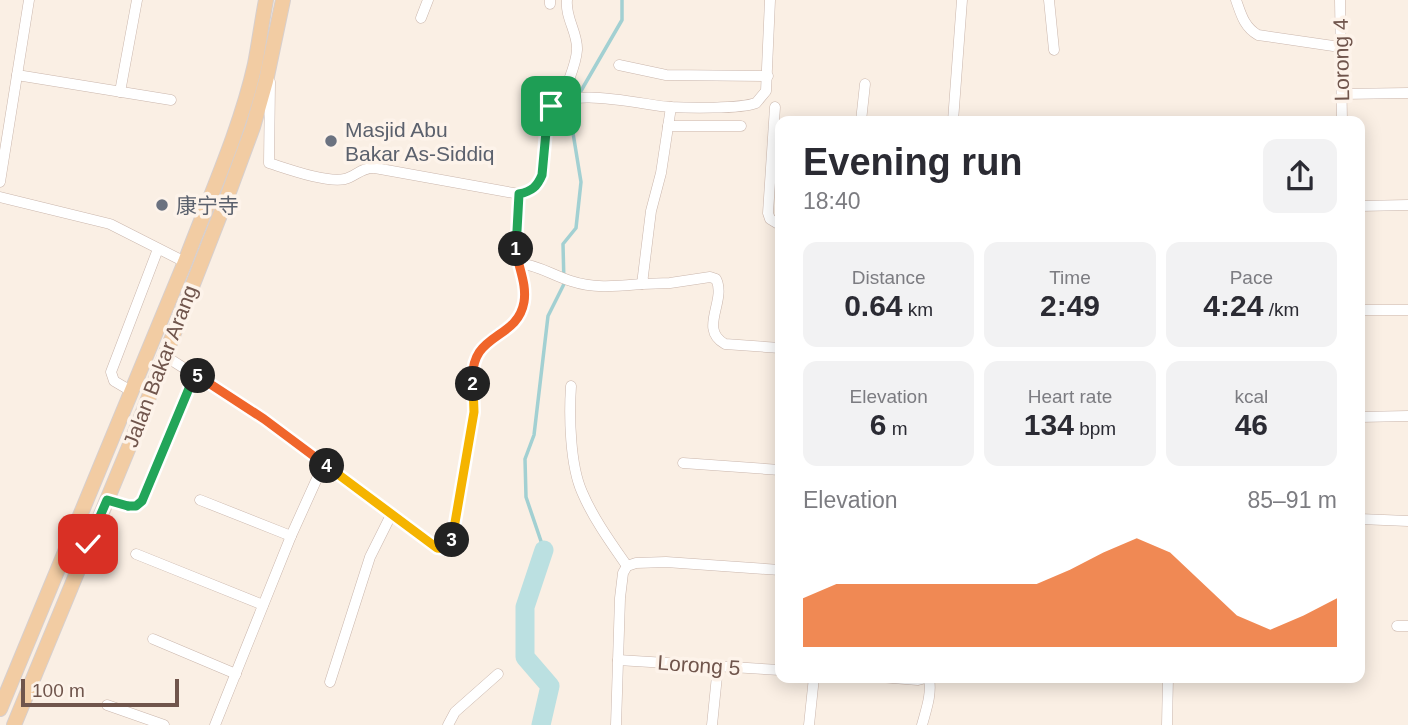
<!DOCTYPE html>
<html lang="en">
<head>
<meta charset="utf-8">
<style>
  :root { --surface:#fff; --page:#f2f2f3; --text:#2b2b33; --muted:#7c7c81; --accent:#ea580c }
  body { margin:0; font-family:Helvetica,"Noto Sans SC",sans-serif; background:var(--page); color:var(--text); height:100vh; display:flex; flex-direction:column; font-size:26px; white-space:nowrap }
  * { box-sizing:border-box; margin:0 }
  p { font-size:23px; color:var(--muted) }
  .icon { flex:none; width:38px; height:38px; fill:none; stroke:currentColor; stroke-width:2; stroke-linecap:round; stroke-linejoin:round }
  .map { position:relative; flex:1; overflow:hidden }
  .side { position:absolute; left:775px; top:116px; width:590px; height:567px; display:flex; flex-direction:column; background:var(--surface); border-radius:14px; box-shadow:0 4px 18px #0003 }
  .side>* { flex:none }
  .scale { position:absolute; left:21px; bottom:18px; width:158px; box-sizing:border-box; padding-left:7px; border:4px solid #70554c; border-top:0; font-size:19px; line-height:24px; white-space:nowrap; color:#70554c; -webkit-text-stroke:5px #fdf3ea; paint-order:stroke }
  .pin { position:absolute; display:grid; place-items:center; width:60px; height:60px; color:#fff; margin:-30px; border-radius:14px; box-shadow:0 4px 10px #0006 }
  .km { position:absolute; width:35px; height:35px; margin:-18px; border-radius:50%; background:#222; color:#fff; font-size:19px; line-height:35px; text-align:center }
  .round { display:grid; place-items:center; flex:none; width:74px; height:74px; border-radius:14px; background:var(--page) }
  .overview { display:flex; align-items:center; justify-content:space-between; height:119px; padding:0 28px }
  h1 { font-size:38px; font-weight:700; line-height:52px }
  .figures { display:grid; grid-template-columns:repeat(3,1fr); gap:10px; height:119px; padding:7px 28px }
  .figures div { display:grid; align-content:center; border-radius:14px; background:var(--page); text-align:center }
  .figures b { font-size:30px; font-weight:700 }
  .figures small { font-size:19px; font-weight:400 }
  .figures p { font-size:19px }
  .chart { height:196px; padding:14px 28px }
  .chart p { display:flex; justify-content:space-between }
  .chart svg { width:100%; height:126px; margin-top:7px; fill:var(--accent); opacity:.7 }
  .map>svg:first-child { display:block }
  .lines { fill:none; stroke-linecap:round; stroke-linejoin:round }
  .stream { stroke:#a2d0d2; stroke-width:3.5 }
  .river { stroke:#bbe0e1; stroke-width:19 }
  .minor-casing { stroke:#cab6ac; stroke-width:11 }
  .primary-casing { stroke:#d7cfcd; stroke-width:16 }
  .minor { stroke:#fff; stroke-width:10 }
  .primary { stroke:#f2cca3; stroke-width:14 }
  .split-1-casing { stroke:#fff; stroke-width:14 }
  .split-2-casing { stroke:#fff; stroke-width:14 }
  .split-3-casing { stroke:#fff; stroke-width:14 }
  .split-4-casing { stroke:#fff; stroke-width:14 }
  .split-5-casing { stroke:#fff; stroke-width:14 }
  .split-6-casing { stroke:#fff; stroke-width:14 }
  .split-7-casing { stroke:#fff; stroke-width:14 }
  .split-1 { stroke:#22a559; stroke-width:9 }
  .split-2 { stroke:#f0652b; stroke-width:9 }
  .split-3 { stroke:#f5b400; stroke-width:9 }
  .split-4 { stroke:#f5b400; stroke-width:9 }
  .split-5 { stroke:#f0652b; stroke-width:9 }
  .split-6 { stroke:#22a559; stroke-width:9 }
  .split-7 { stroke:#22a559; stroke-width:9 }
  .worship-dot { fill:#6b7280; stroke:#fdf3ea; stroke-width:2.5 }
  .labels { text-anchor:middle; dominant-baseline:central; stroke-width:7; stroke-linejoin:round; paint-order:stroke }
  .street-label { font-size:21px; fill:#70554c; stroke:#fdf3ea }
  .worship-label { font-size:21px; fill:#5b616d; stroke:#fdf3ea; text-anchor:start }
</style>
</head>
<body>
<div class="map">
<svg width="1408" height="725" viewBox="0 0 1408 725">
  <rect width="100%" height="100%" fill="#faefe4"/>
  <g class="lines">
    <!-- stream -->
    <path class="stream" d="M544,550l-18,-53 -1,-38 9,-24 14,-119 16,-32 -1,-40 13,-16 5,-46 -8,-49 5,-37 44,-76v-20"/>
    <!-- river -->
    <path class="river" d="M541,725l9,-39 -25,-29v-50l19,-57"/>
    <!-- minor casing -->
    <g class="minor-casing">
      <g id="minor">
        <path d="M1049,0l5,50"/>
        <path d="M1236,0c5,14 8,27 22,35l82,12"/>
        <path d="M1340,0l2,121"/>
        <path d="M550,4v-4"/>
        <path d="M421,18l7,-18"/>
        <path d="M619,65l47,10 102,1"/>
        <path d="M17,75l154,25"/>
        <path d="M270,82l-1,81c19,6 57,20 76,16 11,-3 17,-12 30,-11l144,26c13,-3 18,-7 23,-19l6,-65c17,-25 95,-5 121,-3 19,1 71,2 87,-4l10,-12 4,-91"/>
        <path d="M120,92l17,-92"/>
        <path d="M1342,94l66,-1"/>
        <path d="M563,100c3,-17 13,-33 14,-50 1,-17 -12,-32 -10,-50"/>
        <path d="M671,107l-10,66 -10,38 -9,73 28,-1 40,-6 6,2c11,22 -18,50 9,65l55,4"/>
        <path d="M775,107l-7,106 2,6 10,6"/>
        <path d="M861,121l4,-37"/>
        <path d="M953,121l9,-121"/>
        <path d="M668,126h73"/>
        <path d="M0,182l29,-182"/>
        <path d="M0,197l110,27 75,38"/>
        <path d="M1360,206l48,-1"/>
        <path d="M518,263c20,2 34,12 53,18 24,8 47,5 71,3"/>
        <path d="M1360,310h48"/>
        <path d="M165,356l99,63 173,129 10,1 4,-6 20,-113c1,-10 3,-21 3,-32 0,-15 -4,-28 3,-42 10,-23 39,-25 46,-50 5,-20 -4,-34 -7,-53 -2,-19 2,-40 3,-59"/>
        <path d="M571,386c-2,30 -1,79 11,106 11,26 29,51 45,74"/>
        <path d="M131,391l-17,-10 -3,-9 47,-123"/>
        <path d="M1360,417l48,-1"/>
        <path d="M683,463l97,7"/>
        <path d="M107,500c12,4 24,11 35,1l53,-127"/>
        <path d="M200,500l91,36"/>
        <path d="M1360,519l48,2"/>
        <path d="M136,554l127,51"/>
        <path d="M1397,626h11"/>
        <path d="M153,639l83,35"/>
        <path d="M618,660l162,10"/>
        <path d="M880,677l38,3 12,-3"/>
        <path d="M330,682l40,-125 21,-42"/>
        <path d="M107,705l57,20"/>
        <path d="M215,725l76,-189 33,-73"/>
        <path d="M448,725l7,-13 43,-38"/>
        <path d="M616,725l4,-127 3,-25 4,-7 9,-3 30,-1 114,8"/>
        <path d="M712,725l6,-59"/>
        <path d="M809,725l5,-48"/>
        <path d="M922,725c4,-15 10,-31 7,-46"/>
        <path d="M1167,725l1,-48"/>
      </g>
    </g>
    <!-- primary casing -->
    <g class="primary-casing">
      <g id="primary">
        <path d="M0,709l185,-447c24,-64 55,-131 70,-198 4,-21 7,-43 11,-64"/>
        <path d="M14,725l122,-295 93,-238 24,-65 13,-46 17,-81"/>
      </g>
    </g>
    <!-- minor -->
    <use href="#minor" class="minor"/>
    <!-- primary -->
    <use href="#primary" class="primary"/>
  </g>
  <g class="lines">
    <!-- split-1 casing -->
    <g class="split-1-casing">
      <path id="split-1" d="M516,249l3,-55c13,-3 18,-7 23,-19l6,-65 3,-4"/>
    </g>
    <!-- split-2 casing -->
    <g class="split-2-casing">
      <path id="split-2" d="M473,384c-5,-53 44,-42 51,-82 3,-19 -6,-34 -8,-53"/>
    </g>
    <!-- split-3 casing -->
    <g class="split-3-casing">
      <path id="split-3" d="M452,540l22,-128 -1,-28"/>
    </g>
    <!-- split-4 casing -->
    <g class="split-4-casing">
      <path id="split-4" d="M327,466l110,82 9,1 6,-9"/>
    </g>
    <!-- split-5 casing -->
    <g class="split-5-casing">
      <path id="split-5" d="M198,376l66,43 63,47"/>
    </g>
    <!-- split-6 casing -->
    <g class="split-6-casing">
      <path id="split-6" d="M128,506h8l6,-5 53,-127 3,2"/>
    </g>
    <!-- split-7 casing -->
    <g class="split-7-casing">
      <path id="split-7" d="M88,544l19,-44 21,6"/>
    </g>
    <!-- split-1 -->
    <use href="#split-1" class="split-1"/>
    <!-- split-2 -->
    <use href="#split-2" class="split-2"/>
    <!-- split-3 -->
    <use href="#split-3" class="split-3"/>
    <!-- split-4 -->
    <use href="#split-4" class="split-4"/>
    <!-- split-5 -->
    <use href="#split-5" class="split-5"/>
    <!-- split-6 -->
    <use href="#split-6" class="split-6"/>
    <!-- split-7 -->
    <use href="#split-7" class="split-7"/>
  </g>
  <!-- markers -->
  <g class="worship-dot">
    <circle cx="331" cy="141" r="7"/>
    <circle cx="162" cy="205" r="7"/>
  </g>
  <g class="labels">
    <!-- street labels -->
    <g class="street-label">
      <text transform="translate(1341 60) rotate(-91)">Lorong 4</text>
      <text transform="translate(160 366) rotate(-69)">Jalan Bakar Arang</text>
      <text transform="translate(699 665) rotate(4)">Lorong 5</text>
    </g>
    <!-- worship labels -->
    <g class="worship-label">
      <text x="345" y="129">Masjid Abu<tspan x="345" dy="24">Bakar As-Siddiq</tspan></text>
      <text x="176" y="205">康宁寺</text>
    </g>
  </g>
</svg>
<div class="scale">100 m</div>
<div class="pin" style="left:551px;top:106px;background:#1e9e55"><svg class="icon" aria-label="arrive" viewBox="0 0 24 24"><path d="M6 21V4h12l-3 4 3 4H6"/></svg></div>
<div class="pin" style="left:88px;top:544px;background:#d93025"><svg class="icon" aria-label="check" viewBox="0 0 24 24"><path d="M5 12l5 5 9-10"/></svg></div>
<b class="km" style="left:516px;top:249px">1</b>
<b class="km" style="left:473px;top:384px">2</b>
<b class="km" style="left:452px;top:540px">3</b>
<b class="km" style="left:327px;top:466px">4</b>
<b class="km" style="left:198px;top:376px">5</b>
<section class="side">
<div class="overview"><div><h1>Evening run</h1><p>18:40</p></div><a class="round"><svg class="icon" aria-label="share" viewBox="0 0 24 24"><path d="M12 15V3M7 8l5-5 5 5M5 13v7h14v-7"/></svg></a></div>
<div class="figures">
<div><p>Distance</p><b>0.64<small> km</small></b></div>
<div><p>Time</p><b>2:49</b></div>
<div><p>Pace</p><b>4:24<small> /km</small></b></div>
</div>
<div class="figures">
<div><p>Elevation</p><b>6<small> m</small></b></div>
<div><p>Heart rate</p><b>134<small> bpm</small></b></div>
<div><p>kcal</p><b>46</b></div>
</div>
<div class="chart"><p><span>Elevation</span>85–91 m</p>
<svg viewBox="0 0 160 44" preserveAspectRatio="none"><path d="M0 44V27L10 22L20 22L30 22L40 22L50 22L60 22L70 22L80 17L90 11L100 6L110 11L120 22L130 33L140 38L150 33L160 27V44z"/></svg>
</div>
</section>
</div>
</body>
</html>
